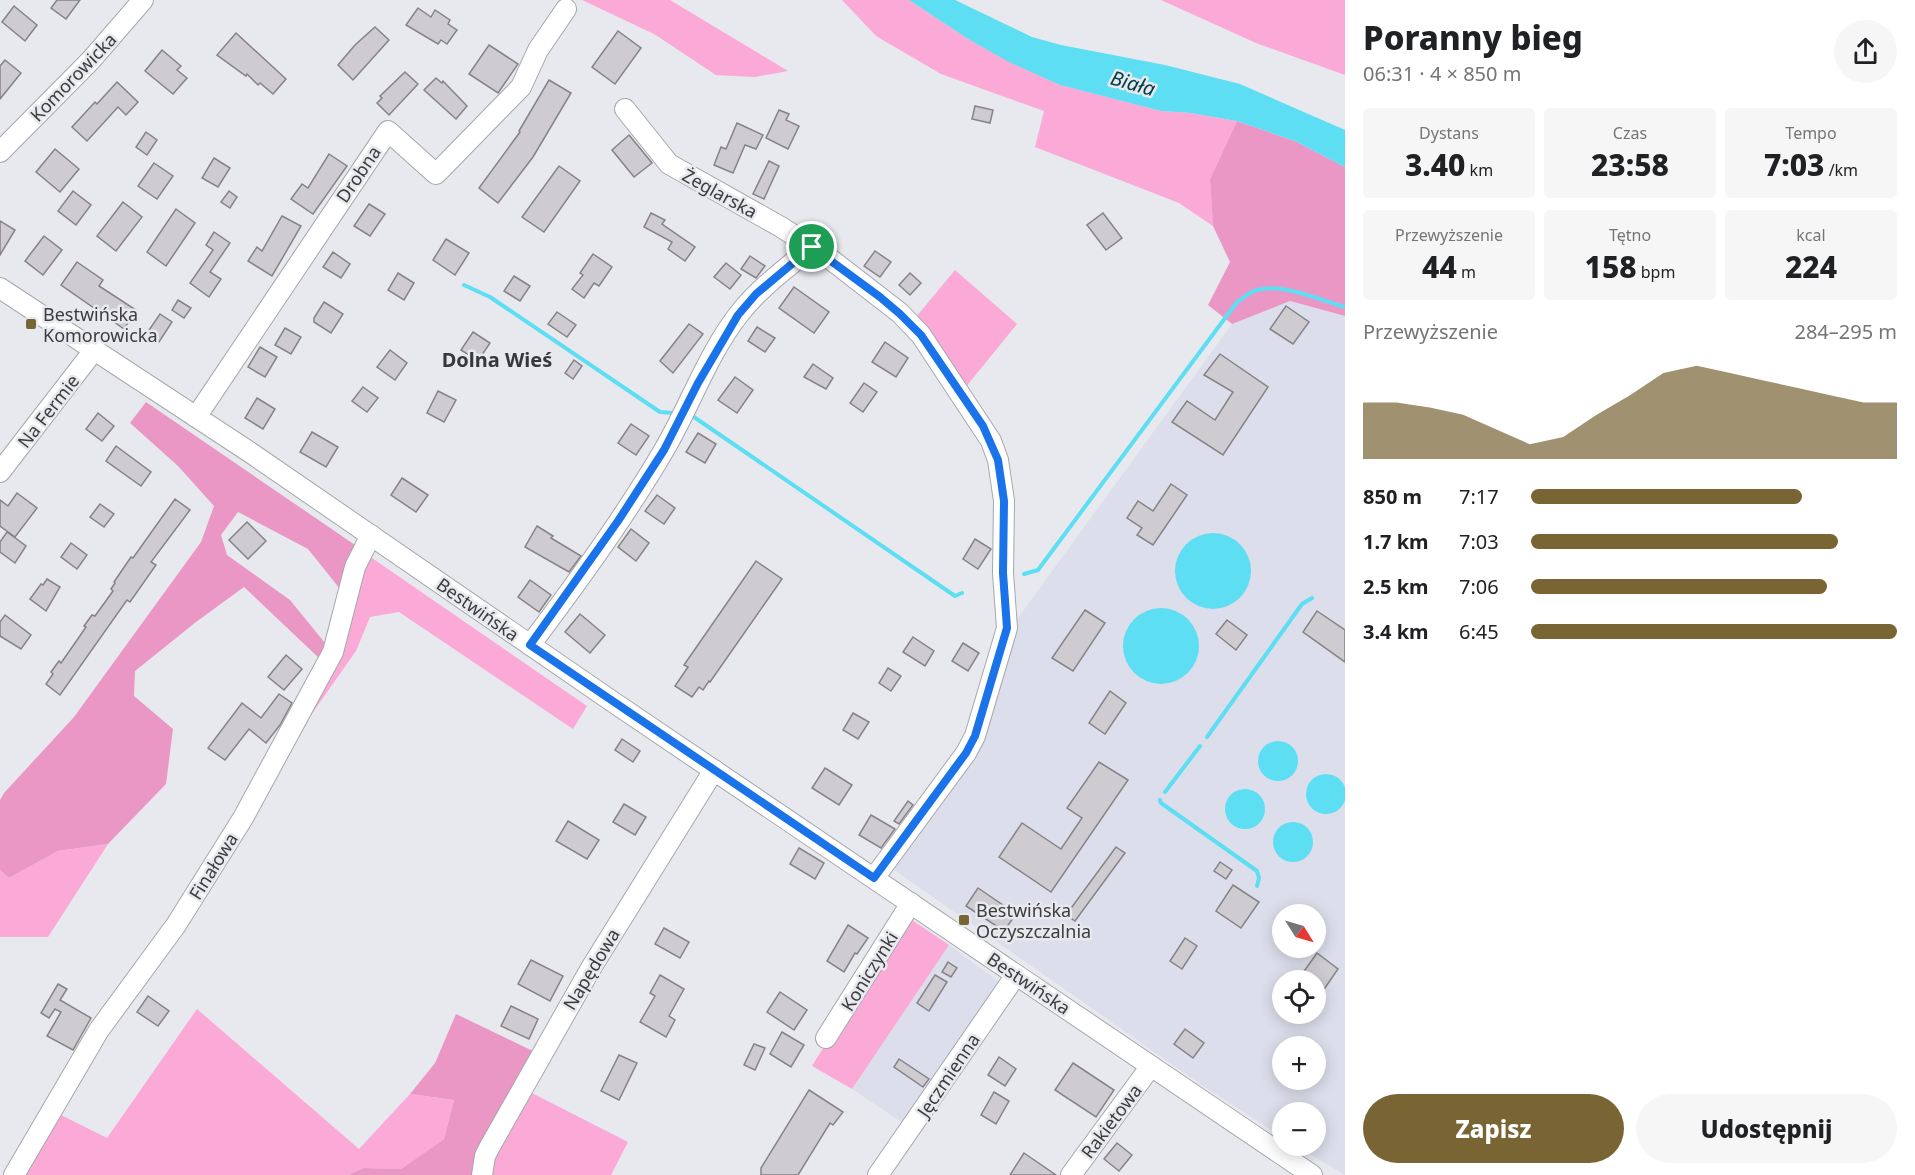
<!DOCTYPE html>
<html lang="pl">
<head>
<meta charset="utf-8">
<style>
  :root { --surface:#fff; --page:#f6f6f6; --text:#202124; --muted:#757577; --accent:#796534 }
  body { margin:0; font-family:"Noto Sans",sans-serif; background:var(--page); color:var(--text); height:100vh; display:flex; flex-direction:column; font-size:22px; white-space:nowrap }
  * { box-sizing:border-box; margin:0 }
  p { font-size:20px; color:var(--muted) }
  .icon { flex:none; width:33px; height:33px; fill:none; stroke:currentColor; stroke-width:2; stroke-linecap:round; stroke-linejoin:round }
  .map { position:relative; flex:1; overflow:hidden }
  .panel { display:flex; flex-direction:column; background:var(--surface); width:570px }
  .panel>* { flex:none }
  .needle { width:39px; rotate:127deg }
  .buttons { position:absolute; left:1272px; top:904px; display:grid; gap:12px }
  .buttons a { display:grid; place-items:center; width:54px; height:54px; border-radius:50%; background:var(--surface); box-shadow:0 3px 15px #0003; font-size:30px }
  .pin { position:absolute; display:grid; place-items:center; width:51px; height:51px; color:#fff; margin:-26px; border:3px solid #fff; border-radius:50%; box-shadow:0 2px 6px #0007 }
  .round { display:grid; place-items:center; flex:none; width:63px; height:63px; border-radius:32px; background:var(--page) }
  .head { display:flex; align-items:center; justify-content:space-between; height:102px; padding:0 18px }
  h1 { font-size:33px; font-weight:800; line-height:45px }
  .metrics { display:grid; grid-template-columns:repeat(3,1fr); gap:9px; height:102px; padding:6px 18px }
  .metrics div { display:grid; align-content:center; border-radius:6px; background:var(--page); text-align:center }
  .metrics b { font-size:30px; font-weight:800 }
  .metrics small { font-size:16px; font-weight:400 }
  .metrics p { font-size:16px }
  .chart { height:168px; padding:12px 18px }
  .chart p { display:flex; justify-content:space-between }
  .chart svg { width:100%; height:108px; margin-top:6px; fill:var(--accent); opacity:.7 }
  .cta { display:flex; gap:12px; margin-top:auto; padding:12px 18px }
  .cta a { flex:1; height:69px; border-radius:36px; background:var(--accent); color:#fff; font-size:24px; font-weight:800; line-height:69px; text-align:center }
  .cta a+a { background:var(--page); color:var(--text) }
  ul { padding:0 18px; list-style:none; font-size:20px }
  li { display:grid; grid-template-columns:96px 72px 1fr; align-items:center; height:45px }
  li i { height:15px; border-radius:8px; background:var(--accent) }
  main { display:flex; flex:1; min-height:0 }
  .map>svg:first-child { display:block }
  .built { fill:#dcdeeb; fill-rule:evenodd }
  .green { fill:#fba9d6 }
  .forest { fill:#eb97c5 }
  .water { fill:#5ddef3 }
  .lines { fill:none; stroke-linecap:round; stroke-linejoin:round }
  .stream { stroke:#5ddef3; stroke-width:4 }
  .building { fill:#cfccd1; stroke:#868388; stroke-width:1.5 }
  .minor-casing { stroke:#a6a7ac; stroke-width:22 }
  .minor { stroke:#fff; stroke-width:20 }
  .route-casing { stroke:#fff; stroke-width:12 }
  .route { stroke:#1a73e8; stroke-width:8 }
  .poi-dot { fill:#796534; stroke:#e8e9ee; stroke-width:2 }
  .labels { text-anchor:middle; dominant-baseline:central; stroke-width:5; stroke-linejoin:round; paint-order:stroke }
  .street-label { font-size:18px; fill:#3c3c3e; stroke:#e8e9ee }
  .poi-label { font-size:18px; fill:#3c3c3e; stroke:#e8e9ee; text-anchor:start }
  .water-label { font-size:20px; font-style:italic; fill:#003d46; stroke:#e8e9ee }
  .neighbourhood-label { font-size:20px; font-weight:bold; fill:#37373c; stroke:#e8e9ee }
</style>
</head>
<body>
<main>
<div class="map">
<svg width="1345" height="1175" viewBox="0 0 1345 1175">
  <rect width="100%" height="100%" fill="#e8e9ee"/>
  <!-- built -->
  <g class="built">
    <path d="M1290,301l55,15v859l-49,-29h20v-33h-34v24l-79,-51 -313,-219 48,-69 77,-176 217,-298zM1282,915h34v33h-34zM1282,981h34v33h-34zM1282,1047h34v33h-34z"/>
    <path d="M949,945l53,39 -96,141 -54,-36z"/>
  </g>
  <!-- green -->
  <g class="green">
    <path d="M582,0h88l118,71 -33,6 -39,-2 -62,-41z"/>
    <path d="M842,0h67l59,39 42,23 50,23 101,26 30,2 46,8 -27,58 3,47 -34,-23 -144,-56 9,-36 -103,-37 -65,-38z"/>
    <path d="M1161,0h184v75l-89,-32z"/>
    <path d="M955,270l62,54 -52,64 -49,-71z"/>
    <path d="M369,556l218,150 -14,23 -174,-117 -29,5 -14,34 -69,98 68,-144z"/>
    <path d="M108,844l-60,93h-48v-67l9,8 49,-27z"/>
    <path d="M906,916l43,29 -97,144 -40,-23z"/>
    <path d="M197,1009l162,140 51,-55 44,6 -10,39 -43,30 -37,-1 -16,7h-325l34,-62 50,25z"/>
    <path d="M528,1091l100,51 -17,33h-124l5,-22z"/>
  </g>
  <!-- forest -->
  <g class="forest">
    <path d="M1237,121l58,20 50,26v149l-55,-15 -58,23 -24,-19 22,-43 -17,-36 -3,-47z"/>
    <path d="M146,402l209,143 -15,44 -32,-40 -70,-37 -17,23 6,20 63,45 35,43 -6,15 -75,-71 -48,35 -61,49 -1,25 39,33 -7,55 -58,60 -50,7 -49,27 -9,-8v-70l4,-7 70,-76 127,-175 13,-36 -36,-40 -48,-43z"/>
    <path d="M456,1014l79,38 -61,123h-126l16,-7 37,1 43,-30 10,-39 -44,-6 25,-31z"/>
  </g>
  <!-- water -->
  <g class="water">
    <path d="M909,0h46l77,37 29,8 104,20 75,19 105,46v37l-50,-26 -58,-20 -46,-8 -30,-2 -101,-26 -51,-23 -41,-23z"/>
    <circle cx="1213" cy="571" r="38"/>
    <circle cx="1161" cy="646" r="38"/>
    <circle cx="1278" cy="761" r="20"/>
    <circle cx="1326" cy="794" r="20"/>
    <circle cx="1245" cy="809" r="20"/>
    <circle cx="1293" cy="842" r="20"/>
  </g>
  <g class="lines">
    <!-- stream -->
    <g class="stream">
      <path d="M464,285l26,12 170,115 13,1"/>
      <path d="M691,415l264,181 7,-3"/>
      <path d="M1024,574l14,-4 199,-268c6,-4 13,-10 20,-12 26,-7 63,10 88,17"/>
      <path d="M1207,737l95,-133 10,-6"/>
      <path d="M1165,792l35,-46"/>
      <path d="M1160,800l1,3 96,68 2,7 -2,8"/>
    </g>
  </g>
  <!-- building -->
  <g class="building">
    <path d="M57,0h23l-14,19 -15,-11z"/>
    <path d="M14,6l23,19 -12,16 -23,-19z"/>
    <path d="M418,8l13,9 4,-7 15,10 -2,4 9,6 -10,14 -6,-4 -3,4 -32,-19z"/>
    <path d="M375,27l14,13 -36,40 -15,-15 17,-20z"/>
    <path d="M618,31l23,17 -26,36 -23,-17z"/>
    <path d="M236,33l50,46 -13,15 -13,-11 -2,2 -11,-11 -1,2 -29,-21z"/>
    <path d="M489,45l29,19 -20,29 -29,-19z"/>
    <path d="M162,50l19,16 -4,4 10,8 -14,16 -28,-23z"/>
    <path d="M5,60l16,13 -21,26v-33z"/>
    <path d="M405,72l13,12 -29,31 -12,-12 5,-5 -2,-2z"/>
    <path d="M436,78l6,5 1,-2 24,25 -11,13 -32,-29z"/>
    <path d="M549,80l22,13 -38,64 -35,46 -19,-15 41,-56 -1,-1z"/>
    <path d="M117,82l21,20 -12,13 -8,-8 -31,34 -15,-14 23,-25 2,2z"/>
    <path d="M975,106l18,4 -3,13 -18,-4z"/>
    <path d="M779,110l10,4 -3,6 13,6 -11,23 -22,-11z"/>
    <path d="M737,123l26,12 -7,14 -11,-4 -12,28 -19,-8 7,-18 5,2z"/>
    <path d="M146,132l11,8 -10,15 -11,-8z"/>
    <path d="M629,135l23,28 -18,14 -22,-27z"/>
    <path d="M55,149l24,20 -19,23 -24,-20z"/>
    <path d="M329,154l18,12 -34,48 -22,-15 11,-15 6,4z"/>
    <path d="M214,158l16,10 -12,19 -16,-9z"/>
    <path d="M769,161l10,5 -15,33 -11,-5z"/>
    <path d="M154,163l19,13 -16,23 -19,-13z"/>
    <path d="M559,166l21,15 -36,51 -22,-15z"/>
    <path d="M73,191l18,14 -15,20 -18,-14z"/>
    <path d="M229,191l8,6 -7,11 -9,-6z"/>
    <path d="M123,202l19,15 -26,34 -19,-15z"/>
    <path d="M369,204l16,10 -15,22 -16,-10z"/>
    <path d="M176,209l19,14 -29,43 -19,-14z"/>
    <path d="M651,213l14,7 -3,4 33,23 -10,14 -17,-12 4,-7 -28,-15z"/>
    <path d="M1103,213l19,25 -16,12 -19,-25z"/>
    <path d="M282,216l19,10 -29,50 -24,-15 9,-14 5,4z"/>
    <path d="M0,221l15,9 -15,25z"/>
    <path d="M214,232l16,11 -20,29 11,7 -12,18 -19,-14 23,-33 -7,-5z"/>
    <path d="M44,236l18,14 -19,25 -18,-14z"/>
    <path d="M446,239l23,14 -14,22 -22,-15z"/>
    <path d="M875,251l16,11 -11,15 -16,-11z"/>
    <path d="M333,252l17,12 -9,14 -18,-11z"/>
    <path d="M593,254l19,13 -13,19 -5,-3 -10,15 -12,-9 11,-14 -3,-2z"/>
    <path d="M750,256l15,10 -9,12 -15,-9z"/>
    <path d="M77,262l26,18 -4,6 37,24 -12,19 -63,-44z"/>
    <path d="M726,263l15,12 -11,14 -16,-12z"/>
    <path d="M398,273l16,10 -10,17 -16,-10z"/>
    <path d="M910,273l11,10 -11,12 -11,-10z"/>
    <path d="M514,276l16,10 -10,15 -16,-10z"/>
    <path d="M794,287l35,25 -15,21 -35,-25z"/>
    <path d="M178,300l13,8 -7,10 -12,-8z"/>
    <path d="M324,302l19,12 -12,19 -17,-11v-4z"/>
    <path d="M1286,306l23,16 -16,22 -23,-15z"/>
    <path d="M557,312l19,13 -9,12 -19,-13z"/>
    <path d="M160,314l12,8 -13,20 -12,-9z"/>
    <path d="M689,324l14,10 -30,39 -13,-12z"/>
    <path d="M757,327l18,11 -10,14 -17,-11z"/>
    <path d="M285,328l16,9 -10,17 -16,-9z"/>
    <path d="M473,332l17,11 -12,18 -17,-11z"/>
    <path d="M885,342l23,16 -12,19 -24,-15z"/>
    <path d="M260,347l17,10 -12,20 -17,-10z"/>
    <path d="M390,350l17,13 -12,17 -18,-13z"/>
    <path d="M1220,354l48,33 -45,68 -51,-33 15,-21 28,19 18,-28 -29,-17z"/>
    <path d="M574,360l8,6 -9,13 -8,-6z"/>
    <path d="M813,364l20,14 -7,11 -22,-12z"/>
    <path d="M735,377l18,13 -16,23 -19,-13z"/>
    <path d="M864,383l13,9 -14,20 -13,-9z"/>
    <path d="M363,387l15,11 -11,14 -15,-11z"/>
    <path d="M438,391l18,9 -12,22 -17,-9z"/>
    <path d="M257,398l18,11 -12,20 -18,-11z"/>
    <path d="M98,413l16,13 -12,15 -16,-12z"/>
    <path d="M631,424l18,12 -13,19 -18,-12z"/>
    <path d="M312,432l26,15 -12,20 -26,-15z"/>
    <path d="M698,433l18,11 -11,19 -19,-11z"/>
    <path d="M116,446l35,26 -10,14 -35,-25z"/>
    <path d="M402,478l26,17 -12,17 -25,-17z"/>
    <path d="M1171,484l16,11 -34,50 -16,-10 5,-7 -15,-10 11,-17 15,10z"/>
    <path d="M17,493l20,15 -22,29 -15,-11v-26l8,6z"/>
    <path d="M657,495l18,13 -11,16 -19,-13z"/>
    <path d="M175,499l15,11 -39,52 5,3 -26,37 -3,-2 -67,95 -14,-11 7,-10 -2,-2 8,-11 2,2 14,-20 11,-16 -2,-1 8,-11 3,1 18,-25 -2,-2 4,-6 -1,-1 17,-25 2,1z"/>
    <path d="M100,504l14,10 -10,13 -14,-10z"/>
    <path d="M247,522l19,19 -18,18 -19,-19z"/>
    <path d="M537,526l16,10 -2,2 30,18 -12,16 -44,-25z"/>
    <path d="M631,529l18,14 -13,18 -18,-14z"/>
    <path d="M7,532l19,14 -11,17 -15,-11v-10z"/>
    <path d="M975,539l16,10 -13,20 -15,-10z"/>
    <path d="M71,543l16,12 -10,14 -16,-12z"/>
    <path d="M756,561l26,18 -72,103 -1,-1 -6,9 -4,-3 -7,10 -17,-11 13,-19 -4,-2z"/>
    <path d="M47,579l13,8 -14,24 -16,-12 11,-15 2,1z"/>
    <path d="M530,580l21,15 -12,17 -21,-15z"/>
    <path d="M1085,610l20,13 -32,48 -21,-13z"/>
    <path d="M1317,611l28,19v32l-42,-30z"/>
    <path d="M580,614l25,21 -15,18 -25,-21z"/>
    <path d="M5,615l26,20 -10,14 -21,-13v-14z"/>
    <path d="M1227,620l20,15 -11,15 -20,-16z"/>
    <path d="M913,637l21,14 -9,15 -22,-14z"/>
    <path d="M963,643l16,10 -11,18 -16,-10z"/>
    <path d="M286,655l16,14 -18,21 -16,-13z"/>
    <path d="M888,668l13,8 -10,15 -12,-8z"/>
    <path d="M1110,691l16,12 -21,31 -16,-11z"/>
    <path d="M279,694l13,9 -12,22 -14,18 -17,-14 -24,31 -17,-12 34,-45 19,15z"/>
    <path d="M853,713l16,9 -11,17 -15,-9z"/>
    <path d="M622,739l18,12 -7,11 -18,-12z"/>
    <path d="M1099,762l29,18 -77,112 -52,-35 23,-34 39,26 21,-31 -15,-10z"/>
    <path d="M825,768l27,17 -13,20 -27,-17z"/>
    <path d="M908,801l5,4 -14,19 -5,-3z"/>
    <path d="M624,804l22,13 -11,18 -22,-13z"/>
    <path d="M871,815l24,14 -14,19 -22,-13z"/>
    <path d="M568,821l31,19 -12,19 -31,-18z"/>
    <path d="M1116,847l9,6 -50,68 -9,-6z"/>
    <path d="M799,848l25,15 -9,16 -25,-15z"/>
    <path d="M1220,862l12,8 -6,9 -12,-8z"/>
    <path d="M1233,885l26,17 -18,26 -25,-17z"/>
    <path d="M978,888l38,26 -12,17 -38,-25z"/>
    <path d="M848,925l20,13 -11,16 -2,-1 -11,19 -17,-11z"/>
    <path d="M664,928l25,14 -9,16 -25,-14z"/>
    <path d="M1185,938l12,8 -15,23 -12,-8z"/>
    <path d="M1317,953l21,16 -22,32v-20h-19z"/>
    <path d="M531,960l32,16 -13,25 -32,-17z"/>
    <path d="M948,962l9,6 -6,9 -9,-5z"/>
    <path d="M660,975l24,14 -15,27 6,4 -9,17 -26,-15 15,-26 -5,-3z"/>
    <path d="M935,975l12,7 -18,29 -12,-8z"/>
    <path d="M58,984l9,5 -7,11 31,18 -18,32 -26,-14 14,-24 -6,-3 -6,9 -8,-5z"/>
    <path d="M780,992l27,18 -13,20 -27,-18z"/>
    <path d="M148,996l21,15 -11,15 -21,-14z"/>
    <path d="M511,1006l27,13 -9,20 -28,-13z"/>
    <path d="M1185,1029l19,14 -11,15 -19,-14z"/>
    <path d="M782,1032l22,13 -13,22 -21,-13z"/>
    <path d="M754,1044l11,4 -10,22 -11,-5z"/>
    <path d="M619,1055l18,8 -18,37 -18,-9z"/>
    <path d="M999,1057l17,12 -11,17 -17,-11z"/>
    <path d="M899,1059l30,20 -6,8 -29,-20z"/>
    <path d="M1073,1063l41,27 -18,27 -41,-27z"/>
    <path d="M809,1090l34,22 -10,13 -3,-2 -32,52h-37v-7z"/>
    <path d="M994,1092l15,9 -13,23 -15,-9z"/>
    <path d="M1117,1143l15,12 -13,16 -15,-12z"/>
    <path d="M1024,1153l32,22h-46z"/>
  </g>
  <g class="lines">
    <!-- minor casing -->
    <g class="minor-casing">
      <g id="minor">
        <path d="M625,109l44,55 112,63 48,31 71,55 21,22 70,106 7,19 6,41 -1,72 4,55 -32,108 -9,17 -92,125"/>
        <path d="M0,152l91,-92 52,-60"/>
        <path d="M0,288l251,165 365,251 696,471"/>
        <path d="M196,417l192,-286 48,43 85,-87 17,-37 28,-41"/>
        <path d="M0,472l95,-123"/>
        <path d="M530,645c47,-62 95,-128 134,-195 26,-44 43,-95 75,-136 20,-26 48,-46 73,-67"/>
        <path d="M826,1038l85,-135"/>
        <path d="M14,1175l85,-145 77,-105 67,-107 90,-166 22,-85 16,-32"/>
        <path d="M482,1175l3,-19 4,-8 102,-180 123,-198"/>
        <path d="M878,1175l138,-200"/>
        <path d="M1071,1175l80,-109"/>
      </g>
    </g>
    <!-- minor -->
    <use href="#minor" class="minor"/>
  </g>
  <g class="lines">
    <!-- route casing -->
    <g class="route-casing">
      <path id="route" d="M812,247l68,50 20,17 21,21 62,91 15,34 6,41 -1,72 4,55 -32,108 -9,17 -92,125 -344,-233 88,-124 46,-71 34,-67 40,-68 18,-21z"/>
    </g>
    <!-- route -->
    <use href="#route" class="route"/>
  </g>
  <!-- markers -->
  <g class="poi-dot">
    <rect x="25" y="318" width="12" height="12" rx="3"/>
    <rect x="958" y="914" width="12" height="12" rx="3"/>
  </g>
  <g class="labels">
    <!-- street labels -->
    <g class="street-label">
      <text transform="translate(73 77) rotate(-46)">Komorowicka</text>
      <text transform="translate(358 174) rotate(-56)">Drobna</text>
      <text transform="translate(720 193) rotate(29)">Żeglarska</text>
      <text transform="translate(48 411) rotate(-52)">Na Fermie</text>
      <text transform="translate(478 609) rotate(35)">Bestwińska</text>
      <text transform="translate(213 866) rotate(-58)">Finałowa</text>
      <text transform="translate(591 969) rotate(-59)">Napędowa</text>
      <text transform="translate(869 971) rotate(-58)">Koniczynki</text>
      <text transform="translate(1029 983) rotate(34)">Bestwińska</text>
      <text transform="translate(948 1075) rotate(-56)">Jęczmienna</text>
      <text transform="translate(1111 1121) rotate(-53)">Rakietowa</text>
    </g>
    <!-- poi labels -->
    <g class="poi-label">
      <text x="43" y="314">Bestwińska<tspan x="43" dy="21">Komorowicka</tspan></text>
      <text x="976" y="910">Bestwińska<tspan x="976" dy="21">Oczyszczalnia</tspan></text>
    </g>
    <!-- water labels -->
    <g class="water-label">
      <text transform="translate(1133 83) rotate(16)">Biała</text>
    </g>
    <!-- neighbourhood labels -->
    <g class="neighbourhood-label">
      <text x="497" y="359">Dolna Wieś</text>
    </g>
  </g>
</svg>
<div class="buttons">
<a><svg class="needle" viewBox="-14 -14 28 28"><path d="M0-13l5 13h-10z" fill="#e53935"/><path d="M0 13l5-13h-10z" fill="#757577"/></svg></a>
<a><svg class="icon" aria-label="locate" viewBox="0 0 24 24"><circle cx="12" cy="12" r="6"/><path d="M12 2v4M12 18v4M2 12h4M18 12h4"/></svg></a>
<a>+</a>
<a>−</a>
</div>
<div class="pin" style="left:812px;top:247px;background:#1e9e55"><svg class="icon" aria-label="arrive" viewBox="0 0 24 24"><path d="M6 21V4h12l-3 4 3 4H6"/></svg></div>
</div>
<section class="panel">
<div class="head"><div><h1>Poranny bieg</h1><p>06:31 · 4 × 850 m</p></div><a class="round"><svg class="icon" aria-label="share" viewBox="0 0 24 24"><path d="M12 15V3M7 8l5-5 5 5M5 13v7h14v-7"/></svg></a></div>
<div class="metrics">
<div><p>Dystans</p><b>3.40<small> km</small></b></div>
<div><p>Czas</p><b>23:58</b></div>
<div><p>Tempo</p><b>7:03<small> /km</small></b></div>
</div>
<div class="metrics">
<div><p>Przewyższenie</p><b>44<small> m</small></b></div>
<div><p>Tętno</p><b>158<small> bpm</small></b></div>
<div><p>kcal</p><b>224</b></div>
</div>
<div class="chart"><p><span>Przewyższenie</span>284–295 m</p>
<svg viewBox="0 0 160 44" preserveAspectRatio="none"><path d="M0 44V21L10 21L20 23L30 26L40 32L50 38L60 35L70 26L80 18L90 9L100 6L110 9L120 12L130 15L140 18L150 21L160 21V44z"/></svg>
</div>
<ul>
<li><b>850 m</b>7:17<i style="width:74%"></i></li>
<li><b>1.7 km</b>7:03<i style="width:84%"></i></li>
<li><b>2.5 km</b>7:06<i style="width:81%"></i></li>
<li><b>3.4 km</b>6:45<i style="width:100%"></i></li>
</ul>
<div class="cta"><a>Zapisz</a><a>Udostępnij</a></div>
</section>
</main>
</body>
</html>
